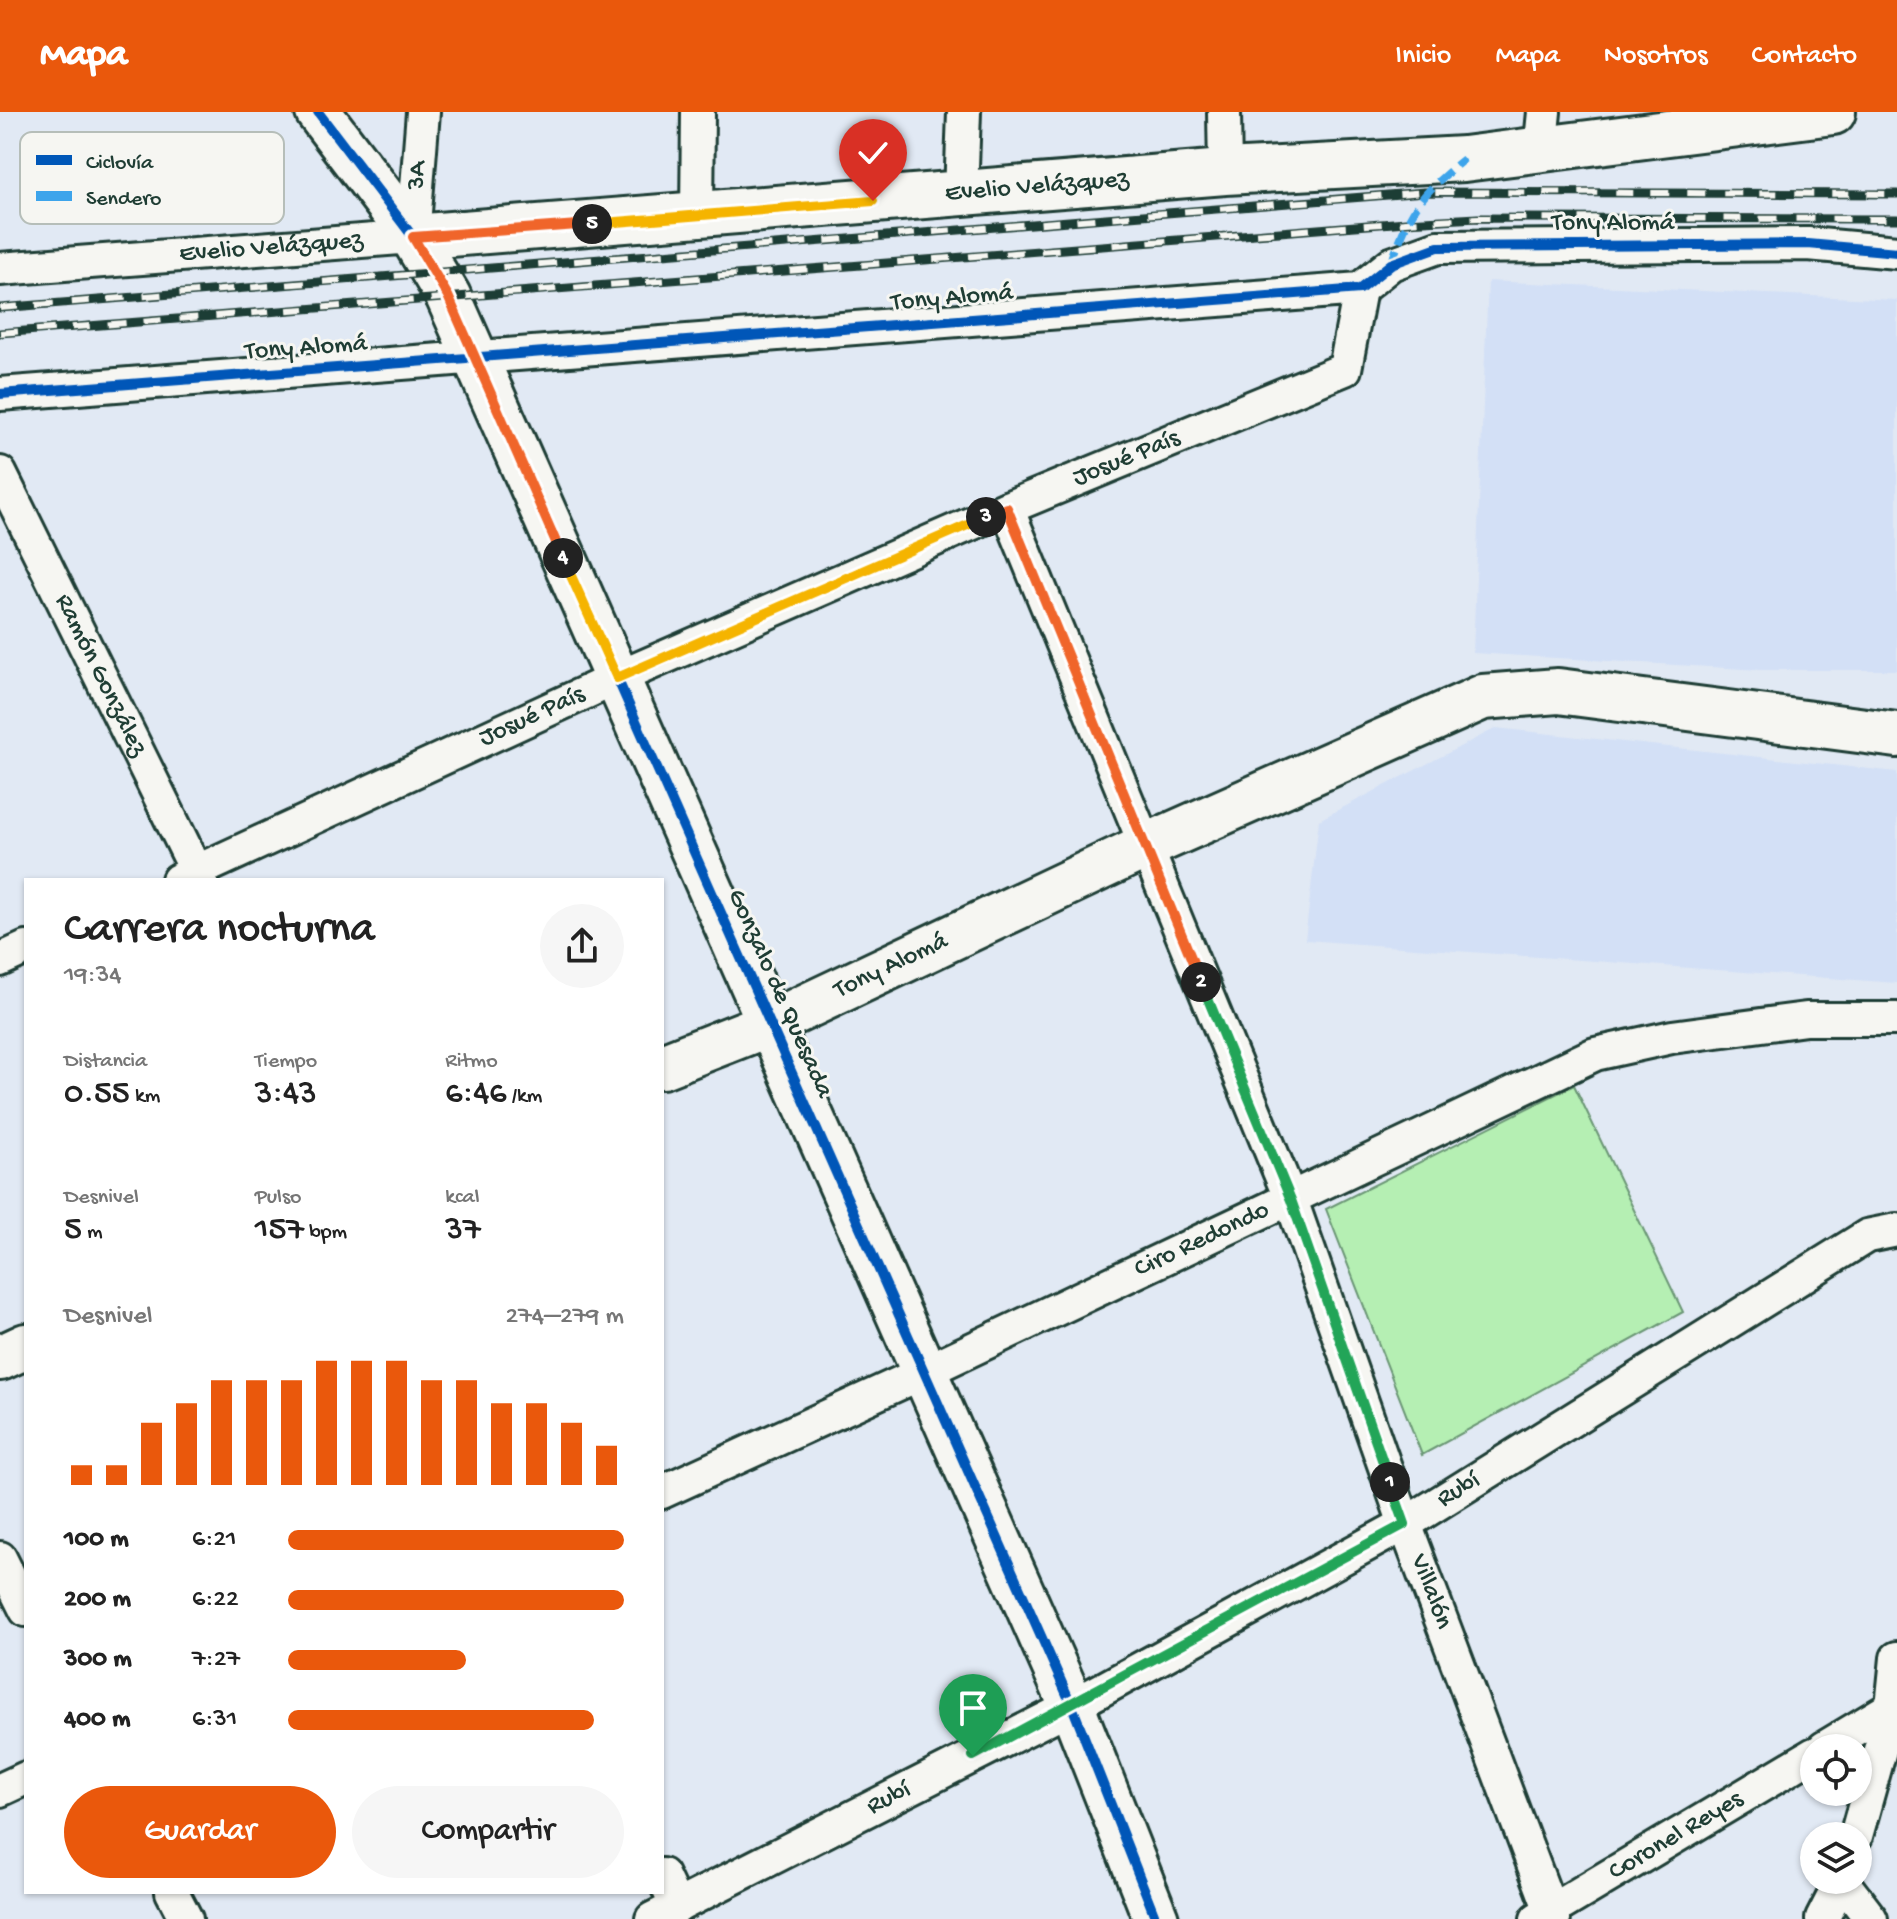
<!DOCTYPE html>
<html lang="es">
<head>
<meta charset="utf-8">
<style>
  :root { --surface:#fff; --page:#f6f6f6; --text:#222; --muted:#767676; --accent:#ea580c }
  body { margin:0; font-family:"Gochi Hand",sans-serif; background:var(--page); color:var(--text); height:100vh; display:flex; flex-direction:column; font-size:30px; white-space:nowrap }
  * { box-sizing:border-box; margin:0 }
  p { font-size:26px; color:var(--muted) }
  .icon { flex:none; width:44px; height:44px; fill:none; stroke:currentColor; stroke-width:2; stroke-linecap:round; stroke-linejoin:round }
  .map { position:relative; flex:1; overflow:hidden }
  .side { position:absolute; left:24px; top:766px; width:640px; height:1016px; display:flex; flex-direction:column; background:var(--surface); border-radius:0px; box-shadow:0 2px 6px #0004 }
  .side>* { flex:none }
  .fabs { position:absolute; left:1800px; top:1622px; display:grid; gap:16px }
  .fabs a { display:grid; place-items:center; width:72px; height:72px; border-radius:50%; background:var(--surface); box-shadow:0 2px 6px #0004; font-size:40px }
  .pin { position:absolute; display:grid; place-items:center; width:68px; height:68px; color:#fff; margin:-82px -34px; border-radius:50% 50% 50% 0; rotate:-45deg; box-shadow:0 0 8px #0007 }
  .pin .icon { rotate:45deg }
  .km { position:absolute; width:40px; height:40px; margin:-20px; border-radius:50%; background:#222; color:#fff; font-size:22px; line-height:40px; text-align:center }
  .round { display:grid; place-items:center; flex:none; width:84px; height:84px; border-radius:42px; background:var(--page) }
  .summary { display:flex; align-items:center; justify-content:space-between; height:136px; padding:0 40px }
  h1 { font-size:44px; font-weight:600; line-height:60px }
  .stats { display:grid; grid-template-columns:repeat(3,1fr); gap:12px; height:136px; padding:8px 40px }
  .stats div { display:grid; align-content:center }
  .stats b { font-size:34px; font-weight:600 }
  .stats small { font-size:22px; font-weight:400 }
  .stats p { font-size:22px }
  .chart { height:224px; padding:16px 40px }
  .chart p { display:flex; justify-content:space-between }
  .chart svg { width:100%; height:144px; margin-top:8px; stroke:var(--accent); stroke-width:6 }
  .action { display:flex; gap:16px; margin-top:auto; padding:16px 40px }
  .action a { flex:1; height:92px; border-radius:48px; background:var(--accent); color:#fff; font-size:32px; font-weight:600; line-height:92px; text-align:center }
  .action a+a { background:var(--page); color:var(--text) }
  ul { padding:0 40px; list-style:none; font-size:26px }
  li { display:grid; grid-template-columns:128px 96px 1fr; align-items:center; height:60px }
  li i { height:20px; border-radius:10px; background:var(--accent) }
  header { display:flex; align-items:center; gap:48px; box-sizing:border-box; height:112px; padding:0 40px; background:var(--accent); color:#fff }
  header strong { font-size:38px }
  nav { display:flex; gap:44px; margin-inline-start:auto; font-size:28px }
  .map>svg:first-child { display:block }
  .built { fill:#d3e0f6 }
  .green { fill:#b5efb3; stroke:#6a9674; stroke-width:2 }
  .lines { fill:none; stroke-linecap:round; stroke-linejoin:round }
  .street-casing { stroke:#1f3d34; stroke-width:38 }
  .secondary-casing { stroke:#1f3d34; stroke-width:50 }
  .street { stroke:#f6f6f2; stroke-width:32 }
  .secondary { stroke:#f6f6f2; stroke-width:44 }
  .rail-casing { stroke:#1f3d34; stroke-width:9 }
  .rail { stroke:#f6f6f2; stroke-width:6; stroke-dasharray:18; stroke-linecap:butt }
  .quiet { stroke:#3da4eb; stroke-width:8; stroke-dasharray:16 8; stroke-linecap:butt }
  .cycleway-casing { stroke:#f6f6f2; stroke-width:15 }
  .cycleway { stroke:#0057b8; stroke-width:10 }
  .split-1-casing { stroke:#fff; stroke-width:16 }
  .split-2-casing { stroke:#fff; stroke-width:16 }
  .split-3-casing { stroke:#fff; stroke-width:16 }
  .split-4-casing { stroke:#fff; stroke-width:16 }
  .split-5-casing { stroke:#fff; stroke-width:16 }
  .split-6-casing { stroke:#fff; stroke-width:16 }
  .split-1 { stroke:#22a559; stroke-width:10 }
  .split-2 { stroke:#22a559; stroke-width:10 }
  .split-3 { stroke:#f0652b; stroke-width:10 }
  .split-4 { stroke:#f5b400; stroke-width:10 }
  .split-5 { stroke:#f0652b; stroke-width:10 }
  .split-6 { stroke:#f5b400; stroke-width:10 }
  .labels { text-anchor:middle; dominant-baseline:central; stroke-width:6; stroke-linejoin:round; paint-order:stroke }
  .street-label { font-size:26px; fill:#1f3d34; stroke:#f6f6f2 }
  .key { fill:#f6f6f2; stroke:#b6beb9; stroke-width:2 }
  .key-label { font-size:22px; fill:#1f3d34 }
</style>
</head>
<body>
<header>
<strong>Mapa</strong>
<nav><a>Inicio</a><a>Mapa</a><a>Nosotros</a><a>Contacto</a></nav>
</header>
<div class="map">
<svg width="1897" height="1807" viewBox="0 0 1897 1807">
  <rect width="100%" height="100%" fill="#e1e9f4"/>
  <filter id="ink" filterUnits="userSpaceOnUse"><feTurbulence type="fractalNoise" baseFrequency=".0125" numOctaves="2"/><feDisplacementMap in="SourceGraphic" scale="16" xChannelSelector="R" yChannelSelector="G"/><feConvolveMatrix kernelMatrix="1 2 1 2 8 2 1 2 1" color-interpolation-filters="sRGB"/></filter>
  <g filter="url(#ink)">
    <!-- built -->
    <g class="built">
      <path d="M1488,169l409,19v370h-136l-288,-17z"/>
      <path d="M1496,616l401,44v211l-592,-43 14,-120z"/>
    </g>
    <!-- green -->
    <path class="green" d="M1574,973l109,227 -261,143 -96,-246z"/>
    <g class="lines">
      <!-- street casing -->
      <g class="street-casing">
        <g id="street">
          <path d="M1224,0l1,60"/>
          <path d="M1540,40l4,-40"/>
          <path d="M961,82l3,-82"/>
          <path d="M697,104l1,-104"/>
          <path id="s1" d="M0,157l413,-32 10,-125"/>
          <path d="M0,282l1360,-105 31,-25 47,-17 370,-3 89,8"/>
          <path id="s2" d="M0,361l201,407"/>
          <path id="s3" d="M1007,396l284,692 114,324 149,395"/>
          <path id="s4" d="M178,768l439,-202 390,-170 338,-139 15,-80"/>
          <path d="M0,848l26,-12"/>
          <path id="s5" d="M662,1380l260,-119 673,-319 77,-17 134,-18h91"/>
          <path d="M0,1446l26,52"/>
          <path d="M1824,1636l68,-41"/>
          <path d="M0,1678l26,-12"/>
          <path d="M1856,1724l36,-129 5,-49"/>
          <path d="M662,1763l15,32"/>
          <path d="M1842,1769l29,38"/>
          <path d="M172,1780l14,27"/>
          <path id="s6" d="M652,1807l420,-213 333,-182 462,-288 30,-6"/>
          <path id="s7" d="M1537,1807l277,-165"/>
          <path d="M1822,1807l20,-39"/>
        </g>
      </g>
      <!-- secondary casing -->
      <g class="secondary-casing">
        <g id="secondary">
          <path d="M318,0l95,125 35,59 624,1410 84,213"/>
          <path id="s8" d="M413,125l812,-65 239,-13 369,-47"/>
          <path id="s9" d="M662,954l107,-42 375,-177 339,-150 75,-6 339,44"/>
          <path d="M0,1246l26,-12"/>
        </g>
      </g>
      <!-- street -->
      <use href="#street" class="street"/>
      <!-- secondary -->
      <use href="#secondary" class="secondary"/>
      <!-- rail casing -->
      <g class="rail-casing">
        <g id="rail">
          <path d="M0,196l1425,-116 472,2"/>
          <path d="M0,221l1406,-111 72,-4 419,1"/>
        </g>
      </g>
      <!-- rail -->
      <use href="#rail" class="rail"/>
      <!-- quiet -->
      <path class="quiet" d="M1391,152c20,-56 27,-67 73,-105"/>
      <!-- cycleway casing -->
      <g class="cycleway-casing">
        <g id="cycleway">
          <path d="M318,0l95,125 35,59 624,1410 84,213"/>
          <path d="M0,282l1360,-105 31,-25 47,-17 370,-3 89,8"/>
        </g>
      </g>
      <!-- cycleway -->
      <use href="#cycleway" class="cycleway"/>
    </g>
  </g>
  <g class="lines" filter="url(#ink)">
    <!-- split-1 casing -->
    <g class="split-1-casing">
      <path id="split-1" d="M973,1644l432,-232 -15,-42"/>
    </g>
    <!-- split-2 casing -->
    <g class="split-2-casing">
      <path id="split-2" d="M1201,870l90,218 99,282"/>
    </g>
    <!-- split-3 casing -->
    <g class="split-3-casing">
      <path id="split-3" d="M986,405l21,-9 194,474"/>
    </g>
    <!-- split-4 casing -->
    <g class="split-4-casing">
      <path id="split-4" d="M563,446l54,120 369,-161"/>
    </g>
    <!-- split-5 casing -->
    <g class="split-5-casing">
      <path id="split-5" d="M563,446l-115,-262 -35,-59 179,-13"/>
    </g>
    <!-- split-6 casing -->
    <g class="split-6-casing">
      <path id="split-6" d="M592,112l281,-23"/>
    </g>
    <!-- split-1 -->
    <use href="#split-1" class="split-1"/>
    <!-- split-2 -->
    <use href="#split-2" class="split-2"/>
    <!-- split-3 -->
    <use href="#split-3" class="split-3"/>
    <!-- split-4 -->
    <use href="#split-4" class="split-4"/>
    <!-- split-5 -->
    <use href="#split-5" class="split-5"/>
    <!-- split-6 -->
    <use href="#split-6" class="split-6"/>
  </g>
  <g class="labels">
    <!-- street labels -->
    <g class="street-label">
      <text stroke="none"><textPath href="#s1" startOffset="476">3A</textPath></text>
      <text stroke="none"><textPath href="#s8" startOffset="626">Evelio Velázquez</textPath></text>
      <text x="1613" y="112">Tony Alomá</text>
      <text stroke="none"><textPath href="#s1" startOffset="272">Evelio Velázquez</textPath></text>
      <text transform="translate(952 187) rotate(-5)">Tony Alomá</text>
      <text transform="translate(306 237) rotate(-4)">Tony Alomá</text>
      <text stroke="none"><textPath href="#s4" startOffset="1038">Josué País</textPath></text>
      <text stroke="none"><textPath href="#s2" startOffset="226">Ramón González</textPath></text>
      <text stroke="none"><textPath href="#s4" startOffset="390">Josué País</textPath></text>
      <text stroke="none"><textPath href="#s9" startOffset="250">Tony Alomá</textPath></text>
      <text transform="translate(779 882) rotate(66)">Gonzalo de Quesada</text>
      <text stroke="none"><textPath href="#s5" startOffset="596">Ciro Redondo</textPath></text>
      <text stroke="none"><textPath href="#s6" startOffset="914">Rubí</textPath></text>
      <text stroke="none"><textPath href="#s3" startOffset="1164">Villalón</textPath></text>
      <text stroke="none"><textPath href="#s6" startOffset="266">Rubí</textPath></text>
      <text stroke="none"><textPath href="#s7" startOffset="162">Coronel Reyes</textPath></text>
    </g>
  </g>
  <!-- legend -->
  <rect x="20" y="20" width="264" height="92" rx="12" class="key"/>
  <rect x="36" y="43" width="36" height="10" fill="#0057b8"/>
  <rect x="36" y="79" width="36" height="10" fill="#3da4eb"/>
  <g class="key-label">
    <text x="86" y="56">Ciclovía</text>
    <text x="86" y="92">Sendero</text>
  </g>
</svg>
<div class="fabs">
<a><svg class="icon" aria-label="locate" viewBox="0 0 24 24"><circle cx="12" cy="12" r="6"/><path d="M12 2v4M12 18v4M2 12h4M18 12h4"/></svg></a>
<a><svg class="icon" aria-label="layers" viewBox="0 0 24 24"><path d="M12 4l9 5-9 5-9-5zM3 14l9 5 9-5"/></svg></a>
</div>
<div class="pin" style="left:973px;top:1644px;background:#1e9e55"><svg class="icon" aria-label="arrive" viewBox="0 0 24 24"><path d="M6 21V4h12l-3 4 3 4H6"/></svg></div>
<div class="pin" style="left:873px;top:89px;background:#d93025"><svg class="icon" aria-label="check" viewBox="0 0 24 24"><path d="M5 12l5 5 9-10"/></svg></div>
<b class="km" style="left:1390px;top:1370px">1</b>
<b class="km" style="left:1201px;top:870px">2</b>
<b class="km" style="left:986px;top:405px">3</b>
<b class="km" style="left:563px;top:446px">4</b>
<b class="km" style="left:592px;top:112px">5</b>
<section class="side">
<div class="summary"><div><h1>Carrera nocturna</h1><p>19:34</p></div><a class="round"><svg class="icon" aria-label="share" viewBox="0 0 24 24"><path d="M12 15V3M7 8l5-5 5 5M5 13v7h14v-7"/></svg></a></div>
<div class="stats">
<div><p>Distancia</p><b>0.55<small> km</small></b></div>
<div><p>Tiempo</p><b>3:43</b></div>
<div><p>Ritmo</p><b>6:46<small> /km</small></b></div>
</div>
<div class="stats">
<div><p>Desnivel</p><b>5<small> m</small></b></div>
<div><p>Pulso</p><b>157<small> bpm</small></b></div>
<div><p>kcal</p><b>37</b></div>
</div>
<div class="chart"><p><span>Desnivel</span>274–279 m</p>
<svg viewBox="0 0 160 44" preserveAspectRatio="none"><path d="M5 44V38M15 44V38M25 44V25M35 44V19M45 44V12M55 44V12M65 44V12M75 44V6M85 44V6M95 44V6M105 44V12M115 44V12M125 44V19M135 44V19M145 44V25M155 44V32"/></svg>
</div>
<ul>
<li><b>100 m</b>6:21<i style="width:100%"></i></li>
<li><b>200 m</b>6:22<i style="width:100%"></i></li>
<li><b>300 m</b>7:27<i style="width:53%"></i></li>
<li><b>400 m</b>6:31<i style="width:91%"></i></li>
</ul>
<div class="action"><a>Guardar</a><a>Compartir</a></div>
</section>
</div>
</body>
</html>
